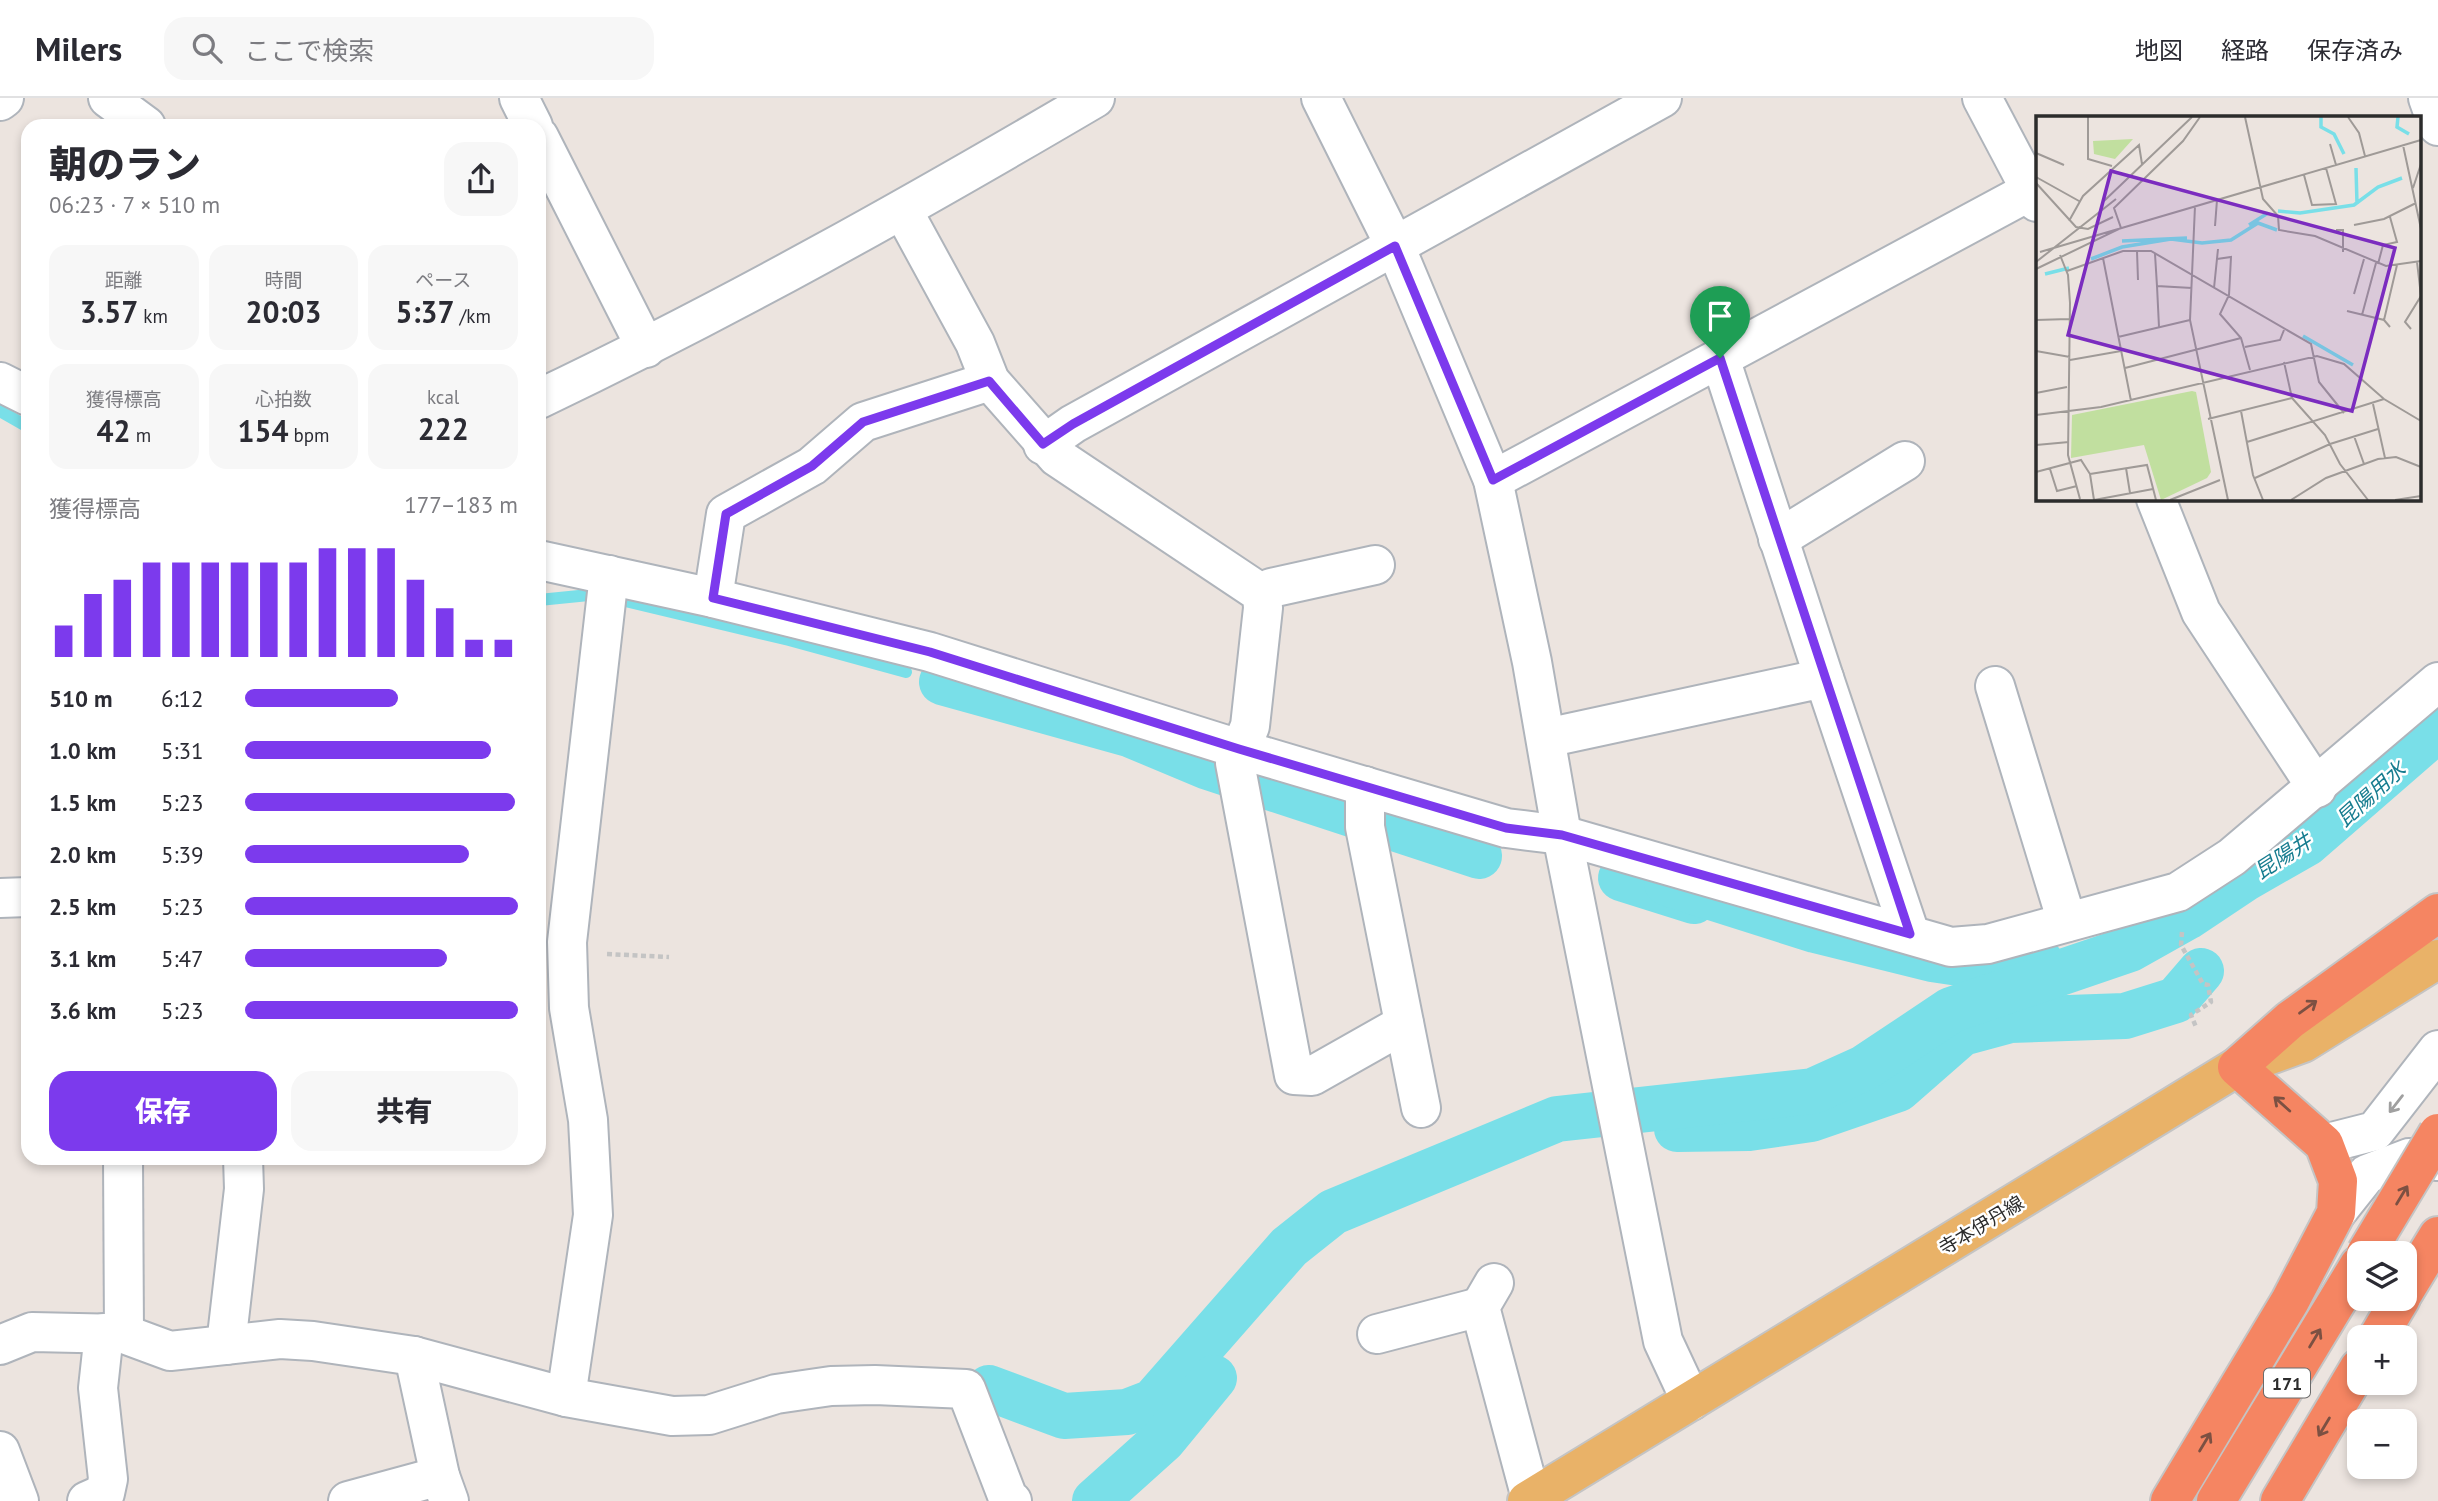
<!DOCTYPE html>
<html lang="ja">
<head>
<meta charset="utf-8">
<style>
  :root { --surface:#fff; --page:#f7f7f7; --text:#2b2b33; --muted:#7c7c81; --line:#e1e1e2; --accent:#7c3aed }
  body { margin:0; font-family:"PT Sans","Noto Sans JP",sans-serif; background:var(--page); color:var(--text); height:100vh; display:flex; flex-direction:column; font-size:26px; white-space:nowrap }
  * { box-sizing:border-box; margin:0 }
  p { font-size:23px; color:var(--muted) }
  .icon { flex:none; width:38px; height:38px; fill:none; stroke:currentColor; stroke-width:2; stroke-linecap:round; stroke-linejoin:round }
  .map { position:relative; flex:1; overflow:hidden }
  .sheet { position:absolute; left:21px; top:21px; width:525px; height:1046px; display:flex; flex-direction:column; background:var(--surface); border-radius:21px; box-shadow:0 4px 10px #0003 }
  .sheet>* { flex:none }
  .buttons { position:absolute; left:2347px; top:1143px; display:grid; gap:14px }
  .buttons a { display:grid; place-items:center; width:70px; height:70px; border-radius:14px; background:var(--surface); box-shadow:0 4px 10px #0003; font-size:35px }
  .pin { position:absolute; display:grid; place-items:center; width:60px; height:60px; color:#fff; margin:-72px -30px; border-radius:50% 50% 50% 0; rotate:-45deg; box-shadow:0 0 7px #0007 }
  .pin .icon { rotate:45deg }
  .round { display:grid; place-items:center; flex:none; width:74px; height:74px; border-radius:21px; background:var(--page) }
  .headline { display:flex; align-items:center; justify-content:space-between; height:119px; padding:0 28px }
  h1 { font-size:38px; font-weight:800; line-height:52px }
  .stats { display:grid; grid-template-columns:repeat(3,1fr); gap:10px; height:119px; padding:7px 28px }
  .stats div { display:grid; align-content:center; border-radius:18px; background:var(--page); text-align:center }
  .stats b { font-size:30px; font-weight:800 }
  .stats small { font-size:19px; font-weight:400 }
  .stats p { font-size:19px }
  .chart { height:196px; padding:14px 28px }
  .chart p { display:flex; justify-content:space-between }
  .chart svg { width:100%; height:126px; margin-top:7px; stroke:var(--accent); stroke-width:6 }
  .primary-button { display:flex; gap:14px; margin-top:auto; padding:14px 28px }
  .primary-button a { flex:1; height:80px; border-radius:21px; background:var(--accent); color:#fff; font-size:28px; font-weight:800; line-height:80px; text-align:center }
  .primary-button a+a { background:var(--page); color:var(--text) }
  ul { padding:0 28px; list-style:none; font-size:23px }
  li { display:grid; grid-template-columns:112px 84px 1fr; align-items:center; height:52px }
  li i { height:18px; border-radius:9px; background:var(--accent) }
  header { display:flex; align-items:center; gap:42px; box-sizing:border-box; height:98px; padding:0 35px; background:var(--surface); border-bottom:2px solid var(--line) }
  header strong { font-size:33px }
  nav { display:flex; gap:38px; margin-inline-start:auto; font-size:24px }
  .search { width:490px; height:63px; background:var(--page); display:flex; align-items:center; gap:18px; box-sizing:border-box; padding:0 24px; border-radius:21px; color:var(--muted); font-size:26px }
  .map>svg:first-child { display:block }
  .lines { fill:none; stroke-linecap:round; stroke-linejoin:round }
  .stream { stroke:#79dfe8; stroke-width:12 }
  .canal { stroke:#79dfe8; stroke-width:46 }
  .minor-casing { stroke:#afb4bb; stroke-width:42 }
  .major-casing { stroke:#c4c4c4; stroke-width:42 }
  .highway-casing { stroke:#c4c4c4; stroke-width:42 }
  .path { stroke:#c4c4c4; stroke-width:4.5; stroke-dasharray:5 3.5; stroke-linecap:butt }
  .minor { stroke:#fff; stroke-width:38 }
  .major { stroke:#e9b268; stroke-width:38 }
  .highway { stroke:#f58562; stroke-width:38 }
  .highway-bridge-casing { stroke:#c4c4c4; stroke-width:42; stroke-linecap:butt }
  .highway-bridge { stroke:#f58562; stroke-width:38 }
  .oneway { stroke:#7c5042 }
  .oneway2 { stroke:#a0a0a0 }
  .route-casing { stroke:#fff; stroke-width:14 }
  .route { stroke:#7c3aed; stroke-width:9 }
  .labels { text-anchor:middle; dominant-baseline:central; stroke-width:5; stroke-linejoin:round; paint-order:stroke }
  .shield { fill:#fff; stroke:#6b6b6b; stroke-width:2 }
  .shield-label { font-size:18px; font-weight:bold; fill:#2c2c2c }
  .street-label { font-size:19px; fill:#2c2c2c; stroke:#fff }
  .water-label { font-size:21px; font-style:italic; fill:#167c8f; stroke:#fff }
  .inset-river { fill:none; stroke:#79dfe8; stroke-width:3.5 }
  .inset-road { fill:none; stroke:#9f9a97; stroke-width:2 }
  .view { fill:#7b2cbf; fill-opacity:0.15; stroke:#7b2cbf; stroke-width:3.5 }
  .inset-edge { fill:none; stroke:#2c2c2c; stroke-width:3.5 }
</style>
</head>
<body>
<header>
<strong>Milers</strong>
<div class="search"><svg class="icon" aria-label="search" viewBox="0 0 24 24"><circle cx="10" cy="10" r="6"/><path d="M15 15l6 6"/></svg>ここで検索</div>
<nav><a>地図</a><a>経路</a><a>保存済み</a></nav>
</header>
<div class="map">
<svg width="2438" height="1403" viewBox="0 0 2438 1403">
  <rect width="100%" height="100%" fill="#ece4df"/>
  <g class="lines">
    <!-- stream -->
    <g class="stream">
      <path d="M0,313l28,16"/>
      <path d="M539,502l50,-5"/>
      <path d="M621,502l168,40 117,32"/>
    </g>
    <!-- canal -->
    <g class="canal">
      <path d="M942,584l187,52 79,33 271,89"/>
      <path d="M1621,780l73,23"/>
      <path d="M1667,785l148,47 117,29 81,12 27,-10"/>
      <path d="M1677,1031l72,-1 62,-9 87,-30 64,-56 48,-13 115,-4 51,-16 25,-29"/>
      <path d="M989,1290l75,28 63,-4 26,-10 136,-155 44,-35 224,-93 256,-28 51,-23 87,-58 179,-61 57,-32 57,-38 63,-36 131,-114"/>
      <path d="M1095,1403l68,-61 51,-62"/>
    </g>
    <!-- minor casing -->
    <g class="minor-casing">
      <g id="minor">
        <path d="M108,0l38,28"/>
        <path d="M519,0l14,28"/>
        <path d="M1321,0l74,148 98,234 39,182 30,173 101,506 28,60"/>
        <path d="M1982,0l55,104"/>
        <path d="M2428,0l10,28"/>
        <path d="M0,3l4,-3"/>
        <path d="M539,39l107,211"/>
        <path d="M903,113l72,132 15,38 67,76 205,137 1,14 -13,118 -15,37 59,312 18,1 92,-52"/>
        <path d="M1720,260l104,320"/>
        <path d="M0,284l28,14"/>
        <path d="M539,301c191,-91 374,-194 556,-301"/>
        <path d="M1043,347l30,-21 589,-326"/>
        <path d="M1493,382l539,-290"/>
        <path d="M2156,401l45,113 116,176"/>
        <path d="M1778,441l127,-78"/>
        <path d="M539,462l174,38 217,54 309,97 267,79 56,7 389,112 37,-3 190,-52 54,-35 206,-175"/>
        <path d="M1262,496l9,-6 104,-23"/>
        <path d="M713,500l13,-84 86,-48 51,-44 127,-41"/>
        <path d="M1995,588l72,236"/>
        <path d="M1546,640l278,-60 86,256"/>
        <path d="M1365,688v41l56,281"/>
        <path d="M0,800l28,-1"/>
        <path d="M2324,1046l51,-13 63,-81"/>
        <path d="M123,1060l1,176"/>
        <path d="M2336,1115l31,-39 42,-16 29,3"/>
        <path d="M1494,1185l-14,24 51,191"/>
        <path d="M1377,1236l103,-27"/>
        <path d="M0,1247l32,-13 92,2 46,17 110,-12 33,2 101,15 152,41 106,19 37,-1 67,-21 55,-8 44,-1 91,4 42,109 4,3"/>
        <path d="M226,1247l18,-156 -1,-31"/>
        <path d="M414,1258l26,120 9,25"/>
        <path d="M566,1299l27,-182 -5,-95 -19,-112 -2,-66 42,-367"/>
        <path d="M0,1353l19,50"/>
        <path d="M87,1403l18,-8 3,-14 -10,-91 6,-55"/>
        <path d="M348,1403l92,-25"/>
      </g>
    </g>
    <!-- major casing -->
    <g class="major-casing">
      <path id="major" d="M1527,1403l710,-434 66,-24 135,-84"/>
    </g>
    <!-- highway casing -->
    <g class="highway-casing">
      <g id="highway">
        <path d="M2404,1194l34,-56"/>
        <path d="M2378,1239l23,-39"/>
        <path d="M2170,1403l120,-200 46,-88 2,-32 -14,-37 -87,-77 53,-47 148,-107"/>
        <path d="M2216,1403l143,-236"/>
        <path d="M2280,1403l79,-133"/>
      </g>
    </g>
    <!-- path -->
    <g class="path">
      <path d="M2182,834l-1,13 22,39 5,1 3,17 -20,13 5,12"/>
      <path d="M607,856l62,3"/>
    </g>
    <!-- minor -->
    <use href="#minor" class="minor"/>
    <!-- major -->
    <use href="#major" class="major"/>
    <!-- highway -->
    <use href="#highway" class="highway"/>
    <!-- highway-bridge casing -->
    <g class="highway-bridge-casing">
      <path id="highway-bridge" d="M2366,1155l72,-120"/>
    </g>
    <!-- highway-bridge -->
    <use href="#highway-bridge" class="highway-bridge"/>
  </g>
  <!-- one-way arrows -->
  <defs><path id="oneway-shaft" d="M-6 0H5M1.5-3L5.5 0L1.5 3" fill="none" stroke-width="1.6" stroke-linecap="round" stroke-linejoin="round" transform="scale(1.75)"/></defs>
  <g class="oneway">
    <use href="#oneway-shaft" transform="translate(2308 909) rotate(-36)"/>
    <use href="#oneway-shaft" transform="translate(2282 1006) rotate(-138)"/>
    <use href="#oneway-shaft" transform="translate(2402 1097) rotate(-59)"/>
    <use href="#oneway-shaft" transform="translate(2315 1240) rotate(-59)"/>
    <use href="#oneway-shaft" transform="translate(2324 1329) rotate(121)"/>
    <use href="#oneway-shaft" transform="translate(2205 1344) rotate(-59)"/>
  </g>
  <use class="oneway2" href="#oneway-shaft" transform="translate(2396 1006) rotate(128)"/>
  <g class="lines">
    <!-- route casing -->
    <g class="route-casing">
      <path id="route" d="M1395,148l98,234 227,-122 190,576 -348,-99 -56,-7 -267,-79 -309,-97 -217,-54 13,-84 86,-48 51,-44 126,-41 54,63 30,-20z"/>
    </g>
    <!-- route -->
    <use href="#route" class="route"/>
  </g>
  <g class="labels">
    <!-- shield labels -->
    <rect class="shield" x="2264" y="1270.5" width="46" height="29" rx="5"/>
    <g class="shield-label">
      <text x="2287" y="1285">171</text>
    </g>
    <!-- street labels -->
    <g class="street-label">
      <text transform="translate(1981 1127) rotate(-31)">寺本伊丹線</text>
    </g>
    <!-- water labels -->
    <g class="water-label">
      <text transform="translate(2371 696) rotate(-42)">昆陽用水</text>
      <text transform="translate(2283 758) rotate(-33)">昆陽井</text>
    </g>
  </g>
  <!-- overview -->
  <g transform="translate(2036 18)">
    <rect width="385" height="385" fill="#ece4df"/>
    <path d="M97,23l-18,20 -21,-5 -1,-13zM156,275l4,1 15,80 -4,6 -46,22 -17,-55 -73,13 1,-43z" fill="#c1df9f"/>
    <path class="inset-river" d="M285,1v10l13,7 10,20M362,1l-1,10 12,7M320,52l1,36M242,95l22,2 54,-8 24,-18 24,-9M213,109l19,-12M86,125l65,-3M55,143l31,-12 49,-8 31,4 29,-3 27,-17 19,7M9,158l24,-6M267,220l50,29"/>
    <path class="inset-road" d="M52,1v42l24,7M209,1l18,82 15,17 1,14 36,6 71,30 35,-5M312,1l11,16 6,23M294,28l6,21M367,29l18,84M0,37l28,12M268,59l8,30 24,-1 -10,-36M0,61l43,24M0,67l40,44 12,2 25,-12M377,72l8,-24M68,85l88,-84M159,90l-5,114 38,180M33,105l14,-25 56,-51 3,19M318,109l30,-6 32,-16M179,110l2,-26M300,114h7v22M101,135l1,29M4,136l381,-112M119,138l2,32 35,2M24,139l8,20 2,28 -2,152 12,44M67,142l28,143M181,143l14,-2 -2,38 -9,19 21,24 9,32M0,146l80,-63M342,148l5,-19 14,-3 -7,-25M0,153l85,-41 -7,-20 69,-67 17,-24M31,155l56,-20h28l160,93 8,38 25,31M121,170l2,41M178,172l4,-39M318,178l10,-35M311,195l37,9 6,7M326,199l14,-52M0,204l33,-1M348,204l13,-55M375,213l-6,-7 16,-26 -4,-34M82,221l72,-17M209,231l35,-7 4,-10M0,235l34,6M34,244l51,-9M89,252l116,-30M0,277l31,-6M256,282l33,37 15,29 28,36M337,288l12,54M205,295l12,64 10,25M0,299l65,-8 216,-51 27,8 40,35 37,22M172,303l84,-21 -8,-36M318,320l10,28M211,326l137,-43M0,329l33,-3M90,352l4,25M14,353l7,22 20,-5M0,356l45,-12 9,14 4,26M54,358l57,-9 9,35M219,362l75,-34 48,-15M58,384l59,-11M134,384l50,-20M255,384l35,-22 52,-19 18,-2 25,10M359,384l26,-4"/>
    <path class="view" d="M75,55l284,77 -43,163 -284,-76z"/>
    <rect width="385" height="385" class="inset-edge"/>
  </g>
</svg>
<div class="buttons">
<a><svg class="icon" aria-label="layers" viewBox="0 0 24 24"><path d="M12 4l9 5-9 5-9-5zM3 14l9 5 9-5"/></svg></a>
<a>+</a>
<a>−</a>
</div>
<div class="pin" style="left:1720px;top:260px;background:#1e9e55"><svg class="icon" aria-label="arrive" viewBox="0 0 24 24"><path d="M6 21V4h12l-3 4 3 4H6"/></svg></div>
<section class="sheet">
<div class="headline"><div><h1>朝のラン</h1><p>06:23 · 7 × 510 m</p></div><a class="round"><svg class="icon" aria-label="share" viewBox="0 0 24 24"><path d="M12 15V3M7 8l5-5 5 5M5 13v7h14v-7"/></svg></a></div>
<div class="stats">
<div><p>距離</p><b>3.57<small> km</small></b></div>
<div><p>時間</p><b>20:03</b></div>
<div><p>ペース</p><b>5:37<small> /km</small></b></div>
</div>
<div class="stats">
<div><p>獲得標高</p><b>42<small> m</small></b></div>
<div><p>心拍数</p><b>154<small> bpm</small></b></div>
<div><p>kcal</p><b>222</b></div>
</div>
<div class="chart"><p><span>獲得標高</span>177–183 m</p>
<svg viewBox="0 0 160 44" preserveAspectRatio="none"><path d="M5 44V33M15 44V22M25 44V17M35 44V11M45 44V11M55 44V11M65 44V11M75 44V11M85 44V11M95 44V6M105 44V6M115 44V6M125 44V17M135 44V27M145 44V38M155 44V38"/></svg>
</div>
<ul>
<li><b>510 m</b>6:12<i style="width:56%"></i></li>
<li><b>1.0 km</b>5:31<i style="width:90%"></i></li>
<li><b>1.5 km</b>5:23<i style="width:99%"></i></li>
<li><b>2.0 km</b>5:39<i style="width:82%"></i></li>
<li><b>2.5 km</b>5:23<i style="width:100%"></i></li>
<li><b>3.1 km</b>5:47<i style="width:74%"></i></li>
<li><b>3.6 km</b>5:23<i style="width:100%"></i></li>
</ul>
<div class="primary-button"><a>保存</a><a>共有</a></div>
</section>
</div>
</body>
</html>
